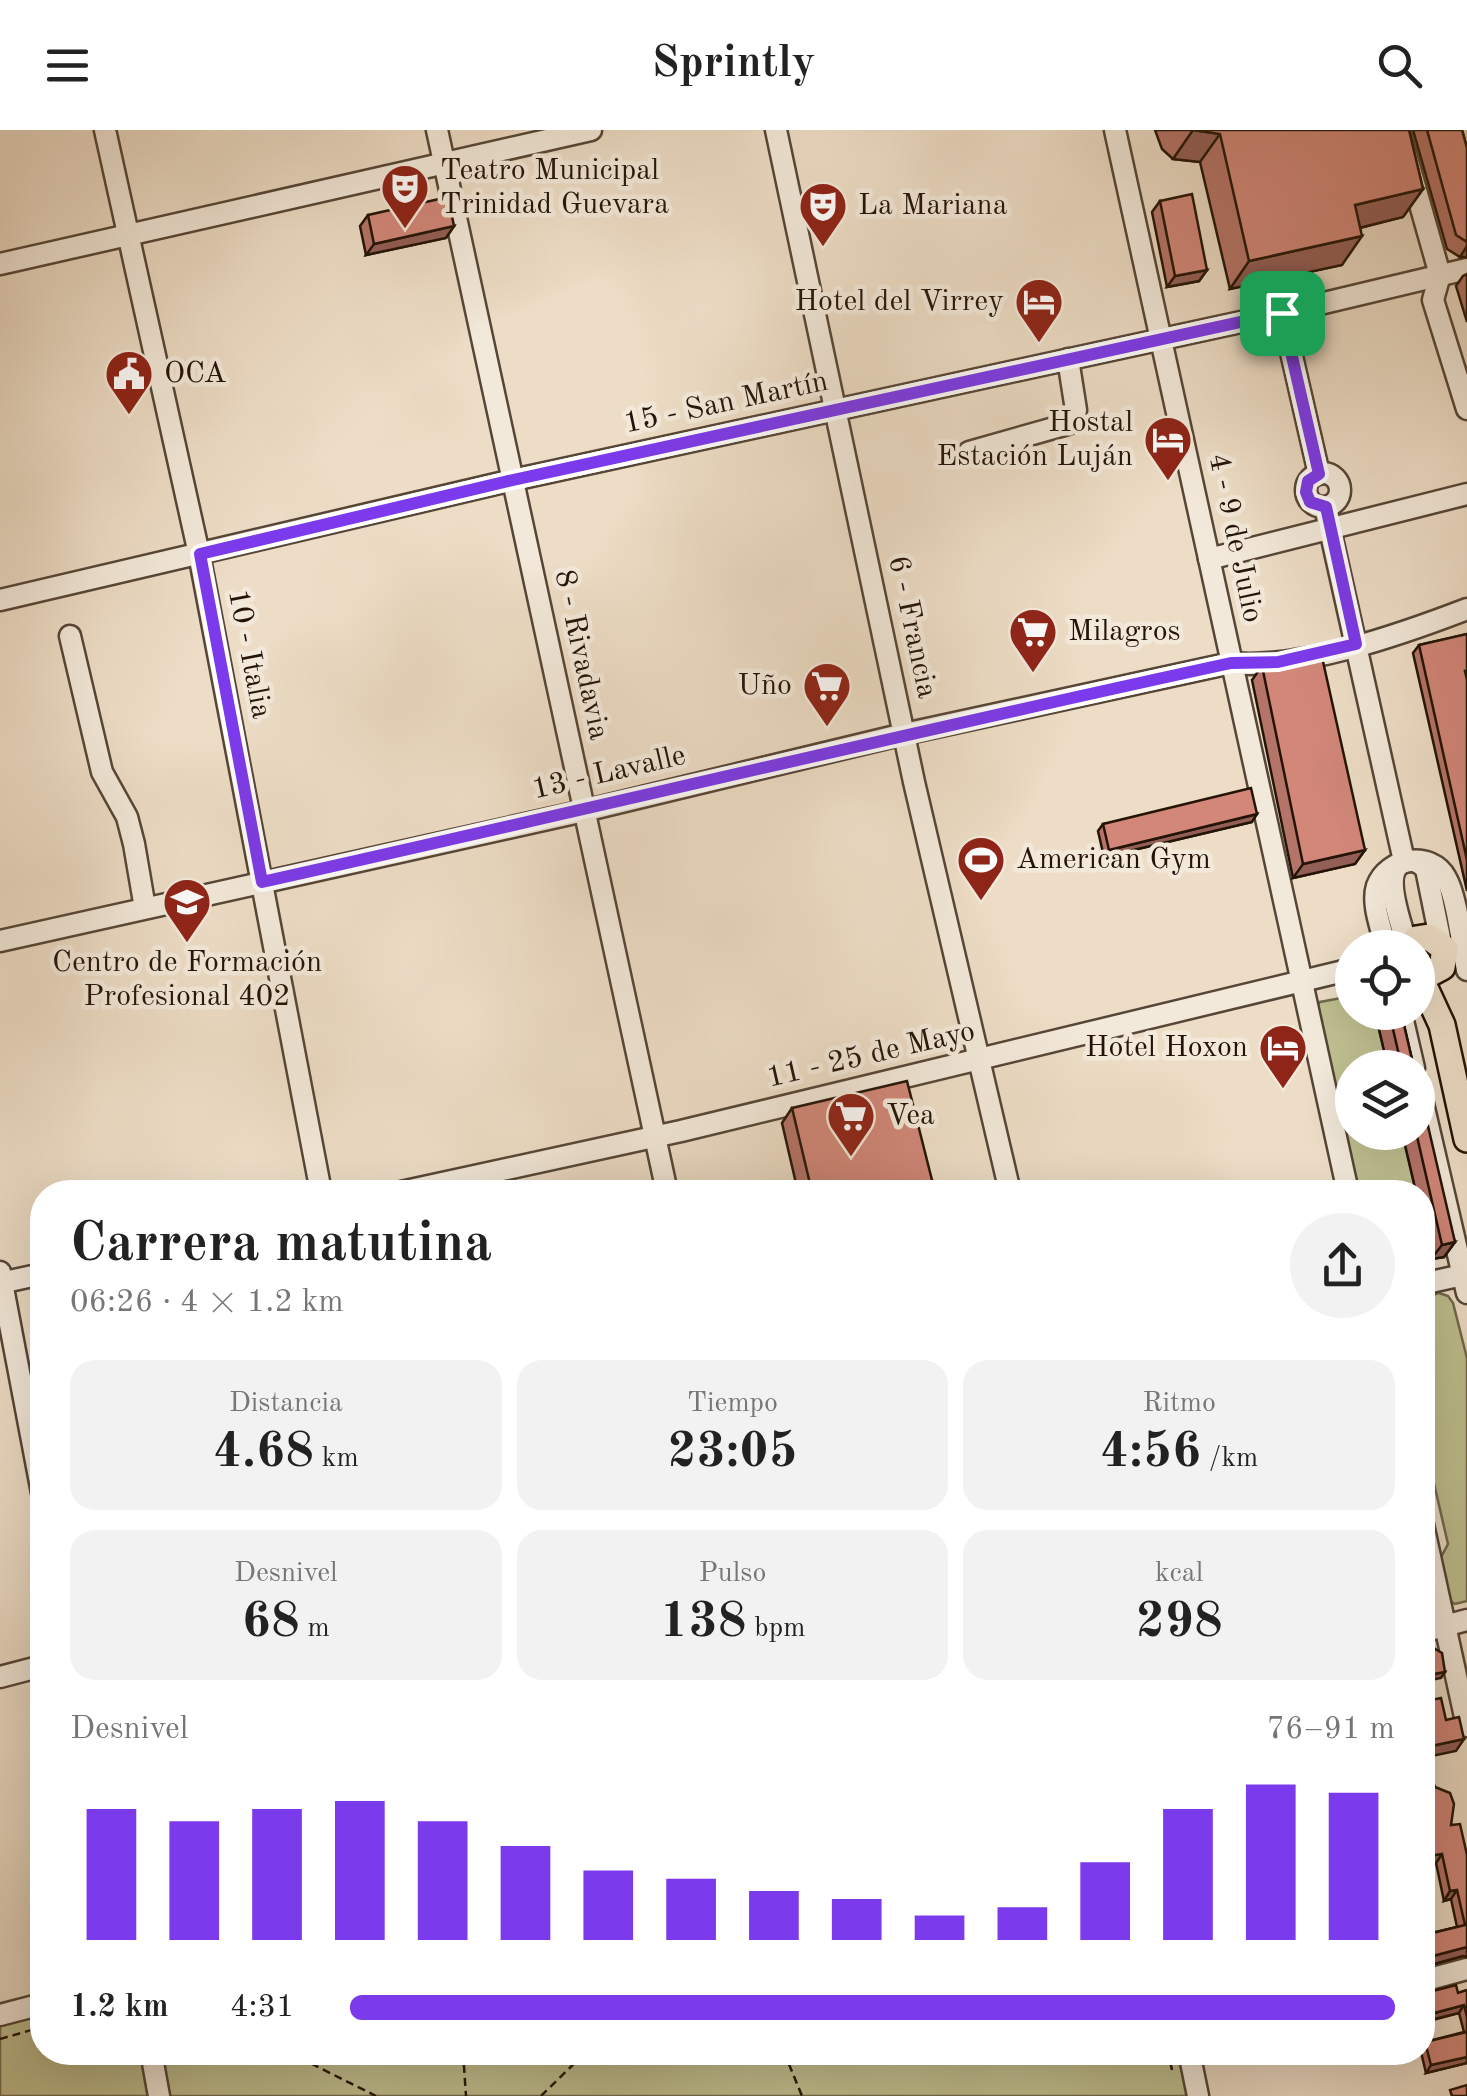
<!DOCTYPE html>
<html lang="es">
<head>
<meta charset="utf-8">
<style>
  :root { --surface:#fff; --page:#f2f2f2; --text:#222; --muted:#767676; --accent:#7c3aed }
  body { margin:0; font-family:"Old Standard TT",serif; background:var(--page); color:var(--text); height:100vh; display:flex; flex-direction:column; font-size:38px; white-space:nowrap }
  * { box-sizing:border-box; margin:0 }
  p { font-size:32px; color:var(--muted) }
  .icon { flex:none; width:55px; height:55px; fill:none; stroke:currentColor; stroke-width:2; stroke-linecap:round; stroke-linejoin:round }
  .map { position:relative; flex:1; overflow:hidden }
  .panel { position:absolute; left:30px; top:1050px; width:1405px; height:885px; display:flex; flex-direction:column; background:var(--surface); border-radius:40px; box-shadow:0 10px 40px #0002 }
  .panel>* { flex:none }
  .controls { position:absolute; left:1335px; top:800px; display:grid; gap:20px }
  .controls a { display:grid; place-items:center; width:100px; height:100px; border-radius:50%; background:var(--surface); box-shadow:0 10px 40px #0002; font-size:50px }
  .pin { position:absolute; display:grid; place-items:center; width:85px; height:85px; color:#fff; margin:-42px; border-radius:20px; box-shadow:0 5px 15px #0006 }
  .round { display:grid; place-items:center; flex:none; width:105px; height:105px; border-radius:52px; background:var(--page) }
  .head { display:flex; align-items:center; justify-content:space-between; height:170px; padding:0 40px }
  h1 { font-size:55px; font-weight:700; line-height:75px }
  .metrics { display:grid; grid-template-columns:repeat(3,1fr); gap:15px; height:170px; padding:10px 40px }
  .metrics div { display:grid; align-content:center; border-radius:25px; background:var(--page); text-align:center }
  .metrics b { font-size:50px; font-weight:700 }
  .metrics small { font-size:28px; font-weight:400 }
  .metrics p { font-size:28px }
  .chart { height:280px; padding:20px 40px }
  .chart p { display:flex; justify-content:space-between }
  .chart svg { width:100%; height:180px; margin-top:10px; stroke:var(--accent); stroke-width:6 }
  ul { padding:0 40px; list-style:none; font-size:32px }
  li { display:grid; grid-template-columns:160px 120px 1fr; align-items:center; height:75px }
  li i { height:25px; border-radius:12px; background:var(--accent) }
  header { display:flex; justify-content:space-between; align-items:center; height:130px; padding:0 40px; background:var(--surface); font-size:45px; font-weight:700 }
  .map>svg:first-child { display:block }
  .green { fill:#bfbf90; stroke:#726a4c; stroke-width:2.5 }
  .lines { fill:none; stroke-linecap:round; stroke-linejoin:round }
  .minor-casing { stroke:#564637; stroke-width:25 }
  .major-casing { stroke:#241407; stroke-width:30 }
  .path { stroke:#241407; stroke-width:2.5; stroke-dasharray:8 5; stroke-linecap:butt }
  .minor { stroke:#f3e9da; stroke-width:20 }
  .major { stroke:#edddc6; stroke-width:25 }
  .wall { fill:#b57468; stroke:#241407; stroke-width:2.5 }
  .shaded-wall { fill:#935e55; stroke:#241407; stroke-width:2.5 }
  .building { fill:#d28779; stroke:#241407; stroke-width:2.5 }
  .route-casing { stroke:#fff; stroke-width:20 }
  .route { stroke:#7c3aed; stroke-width:12 }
  .labels { text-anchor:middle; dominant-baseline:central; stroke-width:9; stroke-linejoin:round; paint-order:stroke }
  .poi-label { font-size:30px; fill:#241407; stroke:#f3e9da; text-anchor:start }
  .street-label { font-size:30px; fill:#241407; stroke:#f3e9da }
</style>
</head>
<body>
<header><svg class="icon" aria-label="menu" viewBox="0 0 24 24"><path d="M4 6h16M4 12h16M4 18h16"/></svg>Sprintly<svg class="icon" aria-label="search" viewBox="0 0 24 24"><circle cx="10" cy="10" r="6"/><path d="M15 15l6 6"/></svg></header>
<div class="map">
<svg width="1467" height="1966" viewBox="0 0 1467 1966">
  <rect width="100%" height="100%" fill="#edddc6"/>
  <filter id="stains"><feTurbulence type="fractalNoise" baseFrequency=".002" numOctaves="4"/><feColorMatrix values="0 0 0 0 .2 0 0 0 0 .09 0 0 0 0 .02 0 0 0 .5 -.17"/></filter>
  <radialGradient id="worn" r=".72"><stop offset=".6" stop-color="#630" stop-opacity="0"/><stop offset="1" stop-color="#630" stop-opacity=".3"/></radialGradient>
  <!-- green -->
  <g class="green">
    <path d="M1352,866v16l23,1 13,54 -36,1v64l50,1 14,59h-59l-43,-184 6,-6z"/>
    <path d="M1439,1163l9,3 5,7 14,55v243l-12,3 -8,-5 -9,-36 10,-19 -25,-108 -1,-138z"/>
    <path d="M42,1882v40l103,1 9,43h-154v-73z"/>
    <path d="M1183,1922l10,44h-1026l-9,-43z"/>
  </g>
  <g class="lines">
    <!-- minor casing -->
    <g class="minor-casing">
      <g id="minor">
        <path d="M105,0l94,424 122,638"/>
        <path d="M437,0l230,1062"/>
        <path d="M776,0l138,652 96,410"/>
        <path d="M1115,0l233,1062"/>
        <path d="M1399,0l41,145"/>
        <path d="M0,134l591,-134"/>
        <path d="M1440,145l-7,25 34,109"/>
        <path d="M1282,183l37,161"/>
        <path d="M969,322l99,-28 6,-6 2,-8 -8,-51"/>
        <circle cx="1323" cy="360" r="17"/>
        <path d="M1325,377l79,354"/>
        <path d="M1209,429l258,-65"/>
        <path d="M0,470l513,-120 769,-167 185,-44"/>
        <path d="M70,506l32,136 25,45 7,27 11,64"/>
        <path d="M0,811l584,-130 320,-77 327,-71c69,7 171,-29 236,-54"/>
        <path d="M1386,818c-4,-18 -15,-44 -9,-62 10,-28 54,-36 69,-8 11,19 16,68 21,92"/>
        <path d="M1408,818c-5,-20 -29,-77 -4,-86 9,-4 16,1 22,7l15,74"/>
        <path d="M1401,882l13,56"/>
        <path d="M1418,952l49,211"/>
        <path d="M401,1062l280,-61 671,-162"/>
        <path d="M0,1142l42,221"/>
        <path d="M0,1153l42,-9"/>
        <path d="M1422,1154l45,-10"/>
        <path d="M1422,1390l45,206"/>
        <path d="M1422,1502l45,-12"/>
        <path d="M0,1547l42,-11"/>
        <path d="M1422,1851l45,-12"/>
        <path d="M0,1885l42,-11"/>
        <path d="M151,1922l8,44"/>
        <path d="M1189,1922l9,44"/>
      </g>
    </g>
    <!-- major casing -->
    <g class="major-casing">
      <g id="major">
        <path d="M1410,818l6,-9 13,-2 16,12 -3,18 -15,8 -9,-2"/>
        <path d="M1418,843l24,52 25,114"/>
      </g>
    </g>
    <!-- path -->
    <g class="path">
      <path d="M0,1909l42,-12"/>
      <path d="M288,1922l88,44"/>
      <path d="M463,1922l3,44"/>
      <path d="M784,1922l18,44"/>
      <path d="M1168,1922l4,18"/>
      <path d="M541,1966l45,-44"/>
    </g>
    <!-- minor -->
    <use href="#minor" class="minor"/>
    <!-- major -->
    <use href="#major" class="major"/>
  </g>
  <!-- wall -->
  <g class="wall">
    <path d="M1155,0h254l14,59 -20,28 -43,11 -18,37 -112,24 -30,-127 -27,-3 -11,-10z"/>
    <path d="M1413,0h49l5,18v109h-7l-13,-8z"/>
    <path d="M1160,71l47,69 -8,11 -32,6 -15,-75z"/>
    <path d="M368,85l86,11 -8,12 -80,17 -6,-29z"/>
    <path d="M1467,144v48l-11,-36 7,-10z"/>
    <path d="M1467,504v257l-54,-238 6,-8z"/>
    <path d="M1262,536l103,184 -10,14 -62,14 -41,-198z"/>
    <path d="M1252,692l-148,35 -6,-26 5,-7z"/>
    <path d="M1375,882h26l13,56h-26z"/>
    <path d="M792,978l143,84h-137l-16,-69z"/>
    <path d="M1402,1002h16l37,110 -11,15 -13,2 -9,-38v-29h-6z"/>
    <path d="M1422,1654l13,3 16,38 16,30v102l-4,-1 -40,11 -1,-30 2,-2 33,-8 -6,-28 -7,2 -8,-38 -14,2z"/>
    <path d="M1467,1860v73l-41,10 -5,-21h1v-5l3,-5 39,-10 -5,-19 -30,8 -3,18 -4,1v-43l3,-4h33z"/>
  </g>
  <!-- shaded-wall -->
  <g class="shaded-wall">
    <path d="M1193,0l27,4 -20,28 -27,-3z"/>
    <path d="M1423,59l-20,28 -68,17 20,-29z"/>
    <path d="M454,96l-8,12 -80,17 8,-11z"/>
    <path d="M1362,106l-20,29 -112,24 19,-28z"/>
    <path d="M1467,116v11h-7z"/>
    <path d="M1207,140l-8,11 -32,6 8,-11z"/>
    <path d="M1257,684l-5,8 -148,35 5,-7z"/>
    <path d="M1365,720l-10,14 -62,14 10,-14z"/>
    <path d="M1455,1112l-11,15 -13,2 11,-14z"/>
    <path d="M1445,1542l-4,6 -19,4v-6z"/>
    <path d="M1464,1609l-8,12 -34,7v-10z"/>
    <path d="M1442,1724l-6,9 -14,2v-8z"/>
    <path d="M1457,1760l-6,9 -7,2 6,-10z"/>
    <path d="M1467,1817v10l-4,-1 -40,11 6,-10z"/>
    <path d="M1464,1875l-5,8 -37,9 5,-7z"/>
    <path d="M1431,1901l-5,8 -4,1v-7z"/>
    <path d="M1467,1927v6l-41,10 5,-8z"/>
  </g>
  <!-- building -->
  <g class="building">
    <path d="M1193,0h216l14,59 -68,16 7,31 -113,25 -29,-127z"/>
    <path d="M1427,0h35l5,18v94l-11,-7z"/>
    <path d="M1192,64l15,76 -32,6 -15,-75z"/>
    <path d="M448,67l6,29 -80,18 -6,-29z"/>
    <path d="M1467,504v37h-2l2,9v180l-48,-215z"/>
    <path d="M1322,527l43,193 -62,14 -41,-198z"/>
    <path d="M1251,658l6,26 -148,36 -6,-26z"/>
    <path d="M1389,882h12l13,56h-12z"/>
    <path d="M907,951l28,111h-123l-20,-84z"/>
    <path d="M1418,953l37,159 -13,3 -26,-113h2z"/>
    <path d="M1432,1517l10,6 3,19 -23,4v-27z"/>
    <path d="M1441,1568l5,22 13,-3 5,22 -42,9v-46z"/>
    <path d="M1433,1652l2,5 15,6 4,11 -3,21 9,-1 7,31v92l-38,10 -5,-22 41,-10 -8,-35 -7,1 -8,-37 -20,3v-73z"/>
    <path d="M1456,1855l2,8 9,-3v27l-3,-12 -37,10 4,16 -9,2v-31l6,-1 -3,-8z"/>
    <path d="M1467,1902v25l-36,8 -6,-23z"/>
    <path d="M1467,1955v11h-15l-2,-6z"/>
  </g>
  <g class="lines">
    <!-- route casing -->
    <g class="route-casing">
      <path id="route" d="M1282,183l37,161 -11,7 -2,11 4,10 16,5 30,137 -78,18 -47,1c-324,70 -646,147 -969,219l-62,-328 313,-74z"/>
    </g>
    <!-- route -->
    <use href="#route" class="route"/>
  </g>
  <!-- icons -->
  <defs>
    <g id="theatre-pin" transform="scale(2.5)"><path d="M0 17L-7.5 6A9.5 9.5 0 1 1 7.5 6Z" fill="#8f2418" stroke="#f3e9da"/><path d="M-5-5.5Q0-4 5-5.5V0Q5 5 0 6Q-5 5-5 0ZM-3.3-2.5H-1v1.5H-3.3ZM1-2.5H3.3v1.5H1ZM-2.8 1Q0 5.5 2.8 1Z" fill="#fff"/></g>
    <g id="hotel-pin" transform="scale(2.5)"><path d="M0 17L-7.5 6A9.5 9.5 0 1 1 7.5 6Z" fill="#8f2418" stroke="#f3e9da"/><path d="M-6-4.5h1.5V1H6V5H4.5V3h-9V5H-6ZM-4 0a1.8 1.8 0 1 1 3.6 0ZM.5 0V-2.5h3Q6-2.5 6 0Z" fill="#fff"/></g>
    <g id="civic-pin" transform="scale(2.5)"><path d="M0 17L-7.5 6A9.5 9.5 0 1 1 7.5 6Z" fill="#8f2418" stroke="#f3e9da"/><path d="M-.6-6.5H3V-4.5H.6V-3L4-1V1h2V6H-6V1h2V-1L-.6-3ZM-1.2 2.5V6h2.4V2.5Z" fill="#fff"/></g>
    <g id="supermarket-pin" transform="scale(2.5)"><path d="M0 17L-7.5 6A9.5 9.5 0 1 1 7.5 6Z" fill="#8f2418" stroke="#f3e9da"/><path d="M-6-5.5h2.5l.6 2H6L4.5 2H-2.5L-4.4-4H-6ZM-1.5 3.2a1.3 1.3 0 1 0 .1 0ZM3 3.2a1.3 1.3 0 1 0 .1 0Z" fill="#fff"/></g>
    <g id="stadium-pin" transform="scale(2.5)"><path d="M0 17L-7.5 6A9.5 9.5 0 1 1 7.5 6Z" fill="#8f2418" stroke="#f3e9da"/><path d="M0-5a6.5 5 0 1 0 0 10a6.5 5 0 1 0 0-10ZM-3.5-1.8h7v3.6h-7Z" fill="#fff"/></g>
    <g id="school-pin" transform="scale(2.5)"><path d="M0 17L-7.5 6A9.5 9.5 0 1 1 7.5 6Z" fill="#8f2418" stroke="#f3e9da"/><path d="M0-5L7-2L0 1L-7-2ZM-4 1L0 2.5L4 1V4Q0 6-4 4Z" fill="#fff"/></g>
  </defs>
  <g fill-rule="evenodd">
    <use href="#theatre-pin" x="405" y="58"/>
    <use href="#theatre-pin" x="823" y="76"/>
    <use href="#hotel-pin" x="1039" y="172"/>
    <use href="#civic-pin" x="129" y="244"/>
    <use href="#hotel-pin" x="1168" y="310"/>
    <use href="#supermarket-pin" x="1033" y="502"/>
    <use href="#supermarket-pin" x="827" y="556"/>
    <use href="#stadium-pin" x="981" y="730"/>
    <use href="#school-pin" x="187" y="772"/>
    <use href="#hotel-pin" x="1283" y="918"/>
    <use href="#supermarket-pin" x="851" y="986"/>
  </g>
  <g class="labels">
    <!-- poi labels -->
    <g class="poi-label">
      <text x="440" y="41">Teatro Municipal<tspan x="440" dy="34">Trinidad Guevara</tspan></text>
      <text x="858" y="76">La Mariana</text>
      <text x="1004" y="172" text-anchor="end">Hotel del Virrey</text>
      <text x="164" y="244">OCA</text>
      <text x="1133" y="293" text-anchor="end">Hostal<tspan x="1133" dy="34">Estación Luján</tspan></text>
      <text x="1068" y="502">Milagros</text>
      <text x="792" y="556" text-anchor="end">Uño</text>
      <text x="1016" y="730">American Gym</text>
      <text x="187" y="833" text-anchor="middle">Centro de Formación<tspan x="187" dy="34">Profesional 402</tspan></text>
      <text x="1248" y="918" text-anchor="end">Hotel Hoxon</text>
      <text x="886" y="986">Vea</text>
    </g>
    <!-- street labels -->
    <g class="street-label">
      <text transform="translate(726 273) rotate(-12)">15 - San Martín</text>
      <text transform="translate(1235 408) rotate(78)">4 - 9 de Julio</text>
      <text transform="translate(912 497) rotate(78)">6 - Francia</text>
      <text transform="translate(249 524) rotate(79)">10 - Italia</text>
      <text transform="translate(581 525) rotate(78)">8 - Rivadavia</text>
      <text transform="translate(609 643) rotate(-13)">13 - Lavalle</text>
      <text transform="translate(871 925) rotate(-13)">11 - 25 de Mayo</text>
    </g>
  </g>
  <rect width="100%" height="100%" filter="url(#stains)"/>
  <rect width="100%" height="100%" fill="url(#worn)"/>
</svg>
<div class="controls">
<a><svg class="icon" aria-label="locate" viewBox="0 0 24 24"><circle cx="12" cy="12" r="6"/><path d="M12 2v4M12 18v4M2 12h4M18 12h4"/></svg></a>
<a><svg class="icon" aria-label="layers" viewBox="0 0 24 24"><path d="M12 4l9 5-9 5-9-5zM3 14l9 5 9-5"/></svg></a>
</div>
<div class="pin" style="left:1282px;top:183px;background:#1e9e55"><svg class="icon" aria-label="arrive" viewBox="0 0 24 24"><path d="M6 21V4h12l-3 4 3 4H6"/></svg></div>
<section class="panel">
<div class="head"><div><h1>Carrera matutina</h1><p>06:26 · 4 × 1.2 km</p></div><a class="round"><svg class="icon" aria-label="share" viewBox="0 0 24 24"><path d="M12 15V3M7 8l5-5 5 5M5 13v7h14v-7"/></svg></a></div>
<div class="metrics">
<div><p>Distancia</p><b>4.68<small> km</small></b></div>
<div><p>Tiempo</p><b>23:05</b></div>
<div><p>Ritmo</p><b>4:56<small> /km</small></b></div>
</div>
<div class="metrics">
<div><p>Desnivel</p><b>68<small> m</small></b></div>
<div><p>Pulso</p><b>138<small> bpm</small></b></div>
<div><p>kcal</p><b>298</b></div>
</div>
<div class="chart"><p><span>Desnivel</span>76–91 m</p>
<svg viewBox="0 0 160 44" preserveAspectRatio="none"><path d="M5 44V12M15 44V15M25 44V12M35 44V10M45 44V15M55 44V21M65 44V27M75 44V29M85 44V32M95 44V34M105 44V38M115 44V36M125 44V25M135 44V12M145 44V6M155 44V8"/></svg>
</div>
<ul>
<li><b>1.2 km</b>4:31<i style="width:100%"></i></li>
</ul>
</section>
</div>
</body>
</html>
